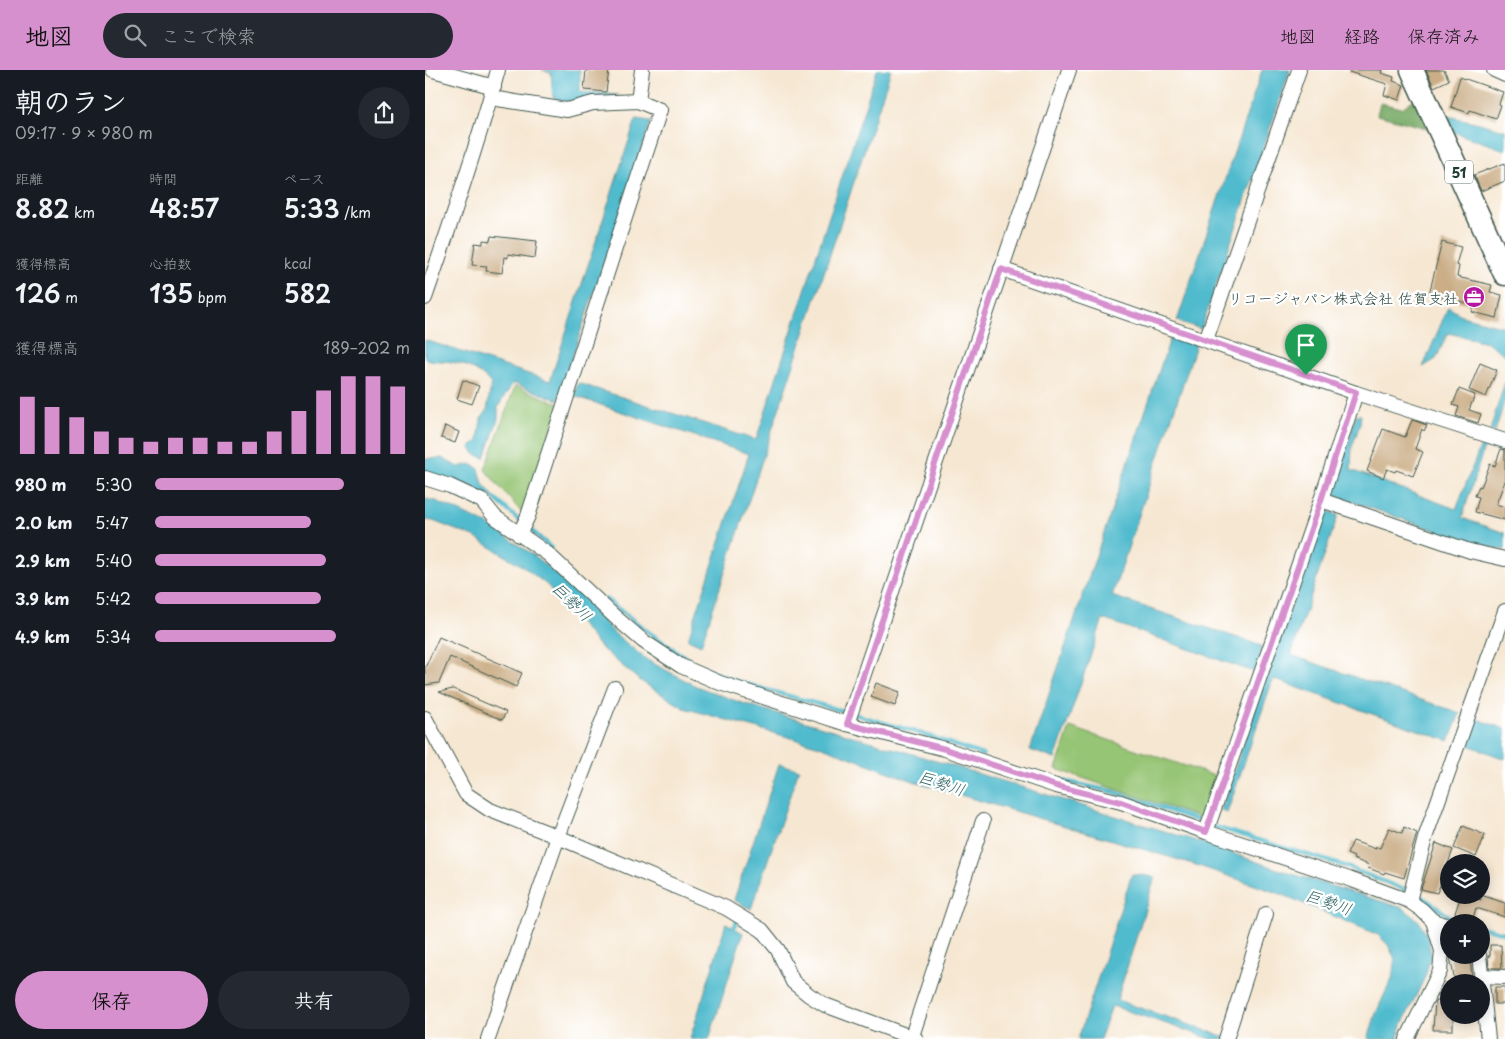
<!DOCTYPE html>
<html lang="ja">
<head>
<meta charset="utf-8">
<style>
  :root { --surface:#171b24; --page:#242831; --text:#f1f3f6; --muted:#9ea1a6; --accent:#d690ce }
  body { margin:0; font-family:"Playpen Sans","Klee One",sans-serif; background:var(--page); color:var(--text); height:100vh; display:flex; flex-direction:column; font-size:19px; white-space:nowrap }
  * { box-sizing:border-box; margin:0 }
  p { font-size:16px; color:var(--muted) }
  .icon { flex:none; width:28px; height:28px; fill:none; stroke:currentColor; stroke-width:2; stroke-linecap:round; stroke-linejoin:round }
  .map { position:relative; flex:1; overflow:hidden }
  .panel { display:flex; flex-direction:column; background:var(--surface); width:425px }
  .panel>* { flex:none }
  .fabs { position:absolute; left:1015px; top:784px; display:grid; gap:10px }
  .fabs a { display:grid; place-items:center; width:50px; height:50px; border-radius:50%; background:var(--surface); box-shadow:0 2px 12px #0003; font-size:25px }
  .pin { position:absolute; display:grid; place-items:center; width:42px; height:42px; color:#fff; margin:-51px -21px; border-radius:50% 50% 50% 0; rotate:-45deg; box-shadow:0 0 5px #0007 }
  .pin .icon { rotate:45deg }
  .round { display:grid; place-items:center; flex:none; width:52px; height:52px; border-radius:26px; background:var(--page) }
  .summary { display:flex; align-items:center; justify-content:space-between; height:85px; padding:0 15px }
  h1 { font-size:28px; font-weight:600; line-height:38px }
  .stats { display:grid; grid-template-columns:repeat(3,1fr); gap:8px; height:85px; padding:5px 15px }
  .stats div { display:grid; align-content:center }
  .stats b { font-size:25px; font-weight:600 }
  .stats small { font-size:14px; font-weight:400 }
  .stats p { font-size:14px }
  .chart { height:140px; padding:10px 15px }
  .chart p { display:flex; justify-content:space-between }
  .chart svg { width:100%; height:90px; margin-top:5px; stroke:var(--accent); stroke-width:6 }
  .button { display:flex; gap:10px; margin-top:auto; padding:10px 15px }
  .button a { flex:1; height:58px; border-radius:30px; background:var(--accent); color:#111; font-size:20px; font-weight:600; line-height:58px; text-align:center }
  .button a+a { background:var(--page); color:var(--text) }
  ul { padding:0 15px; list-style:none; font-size:16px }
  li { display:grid; grid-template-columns:80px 60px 1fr; align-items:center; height:38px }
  li i { height:12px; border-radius:6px; background:var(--accent) }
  header { display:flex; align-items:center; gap:30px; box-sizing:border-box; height:70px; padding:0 25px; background:var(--accent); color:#111 }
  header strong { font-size:24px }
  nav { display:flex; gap:28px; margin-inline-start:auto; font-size:18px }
  .search { width:350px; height:45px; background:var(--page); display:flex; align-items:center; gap:12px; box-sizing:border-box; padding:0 18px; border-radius:28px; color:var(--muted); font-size:19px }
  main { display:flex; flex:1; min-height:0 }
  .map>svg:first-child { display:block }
  .green { fill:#96c574; stroke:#5a8154 }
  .forest { fill:#78aa66; stroke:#4c744d }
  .water { fill:#51bbce; stroke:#387c81 }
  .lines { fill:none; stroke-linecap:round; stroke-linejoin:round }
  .stream { stroke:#51bbce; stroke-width:4 }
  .building { fill:#cbae87 }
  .minor-casing { stroke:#3f564c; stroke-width:16 }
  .primary-casing { stroke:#3f564c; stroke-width:25 }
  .minor { stroke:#fff; stroke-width:14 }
  .primary { stroke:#fff; stroke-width:22 }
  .route-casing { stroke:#fff; stroke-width:10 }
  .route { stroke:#d690ce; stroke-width:6 }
  .labels { text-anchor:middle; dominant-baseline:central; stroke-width:4.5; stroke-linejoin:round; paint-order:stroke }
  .shield { fill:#fff; stroke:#627771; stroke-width:1 }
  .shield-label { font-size:14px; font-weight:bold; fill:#1f3d34 }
  .poi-label { font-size:15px; fill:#1f3d34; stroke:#fff; text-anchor:end }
  .water-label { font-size:16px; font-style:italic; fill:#2e6362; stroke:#fff }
</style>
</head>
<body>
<header>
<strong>地図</strong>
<div class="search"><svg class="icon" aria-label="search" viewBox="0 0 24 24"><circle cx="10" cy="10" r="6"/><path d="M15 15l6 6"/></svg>ここで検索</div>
<nav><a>地図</a><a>経路</a><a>保存済み</a></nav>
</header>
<main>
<section class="panel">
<div class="summary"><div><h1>朝のラン</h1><p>09:17 · 9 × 980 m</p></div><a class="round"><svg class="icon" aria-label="share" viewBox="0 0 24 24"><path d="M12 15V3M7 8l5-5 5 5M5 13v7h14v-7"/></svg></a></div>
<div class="stats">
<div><p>距離</p><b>8.82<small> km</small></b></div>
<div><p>時間</p><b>48:57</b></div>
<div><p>ペース</p><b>5:33<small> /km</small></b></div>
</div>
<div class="stats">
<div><p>獲得標高</p><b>126<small> m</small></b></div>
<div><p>心拍数</p><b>135<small> bpm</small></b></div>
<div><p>kcal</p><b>582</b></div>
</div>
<div class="chart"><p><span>獲得標高</span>189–202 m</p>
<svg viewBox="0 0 160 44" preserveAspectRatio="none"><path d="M5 44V16M15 44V21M25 44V26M35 44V33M45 44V36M55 44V38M65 44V36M75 44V36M85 44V38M95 44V38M105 44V33M115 44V23M125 44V13M135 44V6M145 44V6M155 44V11"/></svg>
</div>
<ul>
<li><b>980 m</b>5:30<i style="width:74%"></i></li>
<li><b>2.0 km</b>5:47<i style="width:61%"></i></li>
<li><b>2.9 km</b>5:40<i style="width:67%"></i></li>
<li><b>3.9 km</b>5:42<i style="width:65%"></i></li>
<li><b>4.9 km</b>5:34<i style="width:71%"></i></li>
</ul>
<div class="button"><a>保存</a><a>共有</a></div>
</section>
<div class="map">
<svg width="1080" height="969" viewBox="0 0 1080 969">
  <rect width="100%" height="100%" fill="#fff"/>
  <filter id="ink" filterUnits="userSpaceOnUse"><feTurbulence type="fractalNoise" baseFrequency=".02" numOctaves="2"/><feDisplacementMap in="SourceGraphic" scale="10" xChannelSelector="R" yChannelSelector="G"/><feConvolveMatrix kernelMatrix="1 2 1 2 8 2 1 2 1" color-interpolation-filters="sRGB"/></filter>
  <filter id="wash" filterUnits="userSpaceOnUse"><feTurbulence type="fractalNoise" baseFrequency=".0096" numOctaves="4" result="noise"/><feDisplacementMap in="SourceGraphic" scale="20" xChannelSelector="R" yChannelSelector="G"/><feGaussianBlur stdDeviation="1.12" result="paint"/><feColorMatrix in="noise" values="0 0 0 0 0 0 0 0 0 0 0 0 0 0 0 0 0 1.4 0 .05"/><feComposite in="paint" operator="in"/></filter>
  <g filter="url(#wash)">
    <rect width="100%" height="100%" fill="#f6e7d2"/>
    <!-- green -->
    <g class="green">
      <path d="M90,316l45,18 -37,110 -38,-44z"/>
      <path d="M645,657l151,51 -15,42 -150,-51z"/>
    </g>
    <!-- forest -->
    <path class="forest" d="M992,27l13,32 -53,-14 3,-12 22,5z"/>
    <!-- water -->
    <g class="water">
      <path d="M117,0h38v22l39,3 -51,8 -10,-2 -5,-4 -2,-24z"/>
      <path d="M452,0h14l-190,575 -13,-6 61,-185 -175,-58 4,-13 178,57z"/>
      <path d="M837,0h28l-89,259 -24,-8z"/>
      <path d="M1023,46l31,7 26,7v20l-52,-18z"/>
      <path d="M211,49l15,2 -93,279 -45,-17 -15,24v12l-13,39 -9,-3 -6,-8 8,-6 3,-22 6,-8 4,-27c-6,-9 -23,-19 -34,-21 -11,-3 -21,-1 -32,-4v-19l125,41z"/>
      <path d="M1023,237l17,10 40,10v28l-18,-13 -39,-9 -12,26 -13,8z"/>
      <path d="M746,266l25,9 -84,251 150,50 -3,12 13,4 52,-152 14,5 -47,140 169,58 -11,28 -176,-62 -46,134 -6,-3 45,-133 -9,-14 -3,9 -151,-53 -48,140 -25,-9z"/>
      <path d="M1080,312v17l-10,33 -5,-2z"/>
      <path d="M931,345h5l-1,9 -8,23 -1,23 105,39 27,-69 19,5 -2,5 -16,-2 -22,70 43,15v17l-33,-7 -142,-49 17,-46z"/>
      <path d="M17,388l16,9 13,-3 8,5 4,15 15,17 -31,-16 -42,-11v-15z"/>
      <path d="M0,429l11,2 51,23 45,30 47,39 35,40 33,27 49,26 43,16 234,70 230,71 83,29 117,36 16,13 9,16 3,18 -6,22 -23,48 -4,14h-30l8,-26 17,-37 2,-17 -7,-14 -10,-10 -97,-41 -85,-29 -283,-84 -93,-35 -136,-38 -45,-28 -39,-33 -53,-62 -23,-18 -50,-30 -41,-16 -8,-1z"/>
      <path d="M1052,649l28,10v30l-37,-14z"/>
      <path d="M354,694l20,5 -48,140 -17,-9z"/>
      <path d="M707,804l23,3 -38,123 114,39h-19l-100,-33 -12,33h-22z"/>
      <path d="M301,853l17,10 -34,106h-19z"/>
    </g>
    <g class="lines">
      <!-- stream -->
      <g class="stream">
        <path d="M69,428l27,24"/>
        <path d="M102,456l24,22"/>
        <path d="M181,529l44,34 45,31 44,18 108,30"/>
        <path d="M429,644l69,20 60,21"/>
        <path d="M629,709l57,12 94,32"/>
        <path d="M787,756l133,40 78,31 30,22 11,3"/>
        <path d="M1056,857l24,6"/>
        <path d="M309,858l4,-10"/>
      </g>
    </g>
    <g id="blocks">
      <!-- building -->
      <g class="building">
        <path d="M161,0h23l-3,22 -22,-2z"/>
        <path d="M924,0h33l-1,3 13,4 -1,4 11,4 -5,15 -15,-5 3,-11 -38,-12z"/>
        <path d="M1001,0h18l5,10 -15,7z"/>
        <path d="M1035,7l43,15 -4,12 2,1 -5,14 -26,-9 -1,3 -18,-6z"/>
        <path d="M1080,93v18l-24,10 -7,-16z"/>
        <path d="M66,166l46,5 -2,17 -27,-4v4l-4,-1 -2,16 -16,-2 1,-5 -15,-1 3,-22 8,1v-4l7,1z"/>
        <path d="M1017,172l19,5 -5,18 3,1 -2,11 35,8 -2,7 12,3 -5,23 -25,-6 2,-7 -45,-11z"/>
        <path d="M1055,293l17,7 -11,27 -17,-7z"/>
        <path d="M38,310l16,6 -7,18 -15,-5z"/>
        <path d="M1034,319l16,6 -6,15 12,4 -3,9 -22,-7 3,-9 -6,-2z"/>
        <path d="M987,350l15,5 -3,6 -2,-2 -7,20 8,3 -10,24 -17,-6 -1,2 -8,-3 -4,9 -16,-7 16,-42 22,8z"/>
        <path d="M20,356l14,6 -4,11 -14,-5z"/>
        <path d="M1076,379l4,1v31l-9,23 9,3v13l-30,-8 4,-15 -4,-1 4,-10 2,1 9,-23 5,2z"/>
        <path d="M14,567l83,36 -6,14 -66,-30 -11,26 -14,2v-17z"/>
        <path d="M451,613l24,9 -5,14 -24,-9z"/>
        <path d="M28,619l53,23 -4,8 -63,-28z"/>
        <path d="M1038,756l22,9 -9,22 -22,-9z"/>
        <path d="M979,757l13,6 -13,45 -19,-6 -1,2 -16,-6 1,-3 -16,-6 1,-2 -7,-3 6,-13 23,8v-2l4,1 9,-20 13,5z"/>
        <path d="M1011,773l17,7 -16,43 -16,-4z"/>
        <path d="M1036,825h6l14,5v-5l24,8v14l-29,-9 -3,10 -18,-5z"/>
        <path d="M1065,875h11l1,23h-13l-1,-12h2z"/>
        <path d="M1031,885h14l2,27h-17l-5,-25z"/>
        <rect x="1070" y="917" width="10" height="17"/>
        <path d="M1015,923h9v22h4v15h-20l2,-29h5z"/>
      </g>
    </g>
  </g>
  <g filter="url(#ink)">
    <use href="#blocks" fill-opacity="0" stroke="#3f564c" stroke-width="1"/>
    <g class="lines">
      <!-- minor casing -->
      <g class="minor-casing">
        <g id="minor">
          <path d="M8,0l61,17"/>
          <path d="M1069,0l11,5"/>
          <path d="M66,28l76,12 26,-7 45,-2 22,9 -132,406 -9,19"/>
          <path d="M213,31l4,-31"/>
          <path d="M576,199l355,124 149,48"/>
          <path d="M0,228c26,-75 52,-151 73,-228"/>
          <path d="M781,270l93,-270"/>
          <path d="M931,323l-35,107 -115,332 143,47 60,22 13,9 11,11 9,30 -2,20 -33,68"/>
          <path d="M0,408l25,8 32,15 13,16 53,37 66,62 29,25 38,25 39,17 127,41 98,25 111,37 65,16 85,30"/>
          <path d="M896,430l149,51 35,8"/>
          <path d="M0,648l41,76 24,16 68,27 168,71 36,22 16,20 15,32 16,13 16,10 91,34"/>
          <path d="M422,654l222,-654"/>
          <path d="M984,831l16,-63 80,-227"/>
          <path d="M1008,851l16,5"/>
          <path d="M1054,885l9,84"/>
          <path d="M1057,906l23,1"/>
          <path d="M63,969l70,-202 57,-149"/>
          <path d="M486,969l72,-218"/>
          <path d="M801,969l40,-125"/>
        </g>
      </g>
      <!-- primary casing -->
      <g class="primary-casing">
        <path id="primary" d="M987,0l93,204"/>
      </g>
      <!-- minor -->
      <use href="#minor" class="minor"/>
      <!-- primary -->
      <use href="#primary" class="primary"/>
    </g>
  </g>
  <g class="lines" filter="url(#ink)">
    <!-- route casing -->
    <g class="route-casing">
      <path id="route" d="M576,199l355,123 -35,108 -115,332 -85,-30 -65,-16 -111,-37 -98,-25z"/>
    </g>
    <!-- route -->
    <use href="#route" class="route"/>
  </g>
  <!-- icons -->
  <defs>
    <g id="office-disc" transform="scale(1.125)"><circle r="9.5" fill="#b5179e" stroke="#fff"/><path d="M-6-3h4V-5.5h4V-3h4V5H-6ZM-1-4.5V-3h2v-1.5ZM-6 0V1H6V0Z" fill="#fff"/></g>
  </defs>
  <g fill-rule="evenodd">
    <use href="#office-disc" x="1049" y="227"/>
  </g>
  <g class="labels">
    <!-- shield labels -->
    <rect class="shield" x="1020" y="90.5" width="28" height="23" rx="4"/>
    <g class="shield-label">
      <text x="1034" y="102">51</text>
    </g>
    <!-- poi labels -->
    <g class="poi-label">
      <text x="1033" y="227">リコージャパン株式会社 佐賀支社</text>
    </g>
    <!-- water labels -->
    <g class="water-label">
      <text transform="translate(148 531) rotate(45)">巨勢川</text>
      <text transform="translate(517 712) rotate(18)">巨勢川</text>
      <text transform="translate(904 831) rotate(19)">巨勢川</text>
    </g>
  </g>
</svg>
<div class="fabs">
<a><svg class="icon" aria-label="layers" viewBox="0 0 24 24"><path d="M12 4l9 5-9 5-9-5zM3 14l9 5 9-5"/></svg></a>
<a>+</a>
<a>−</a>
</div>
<div class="pin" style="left:881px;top:305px;background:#1e9e55"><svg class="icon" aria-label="arrive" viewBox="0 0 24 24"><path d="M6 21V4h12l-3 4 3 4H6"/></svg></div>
</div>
</main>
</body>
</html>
